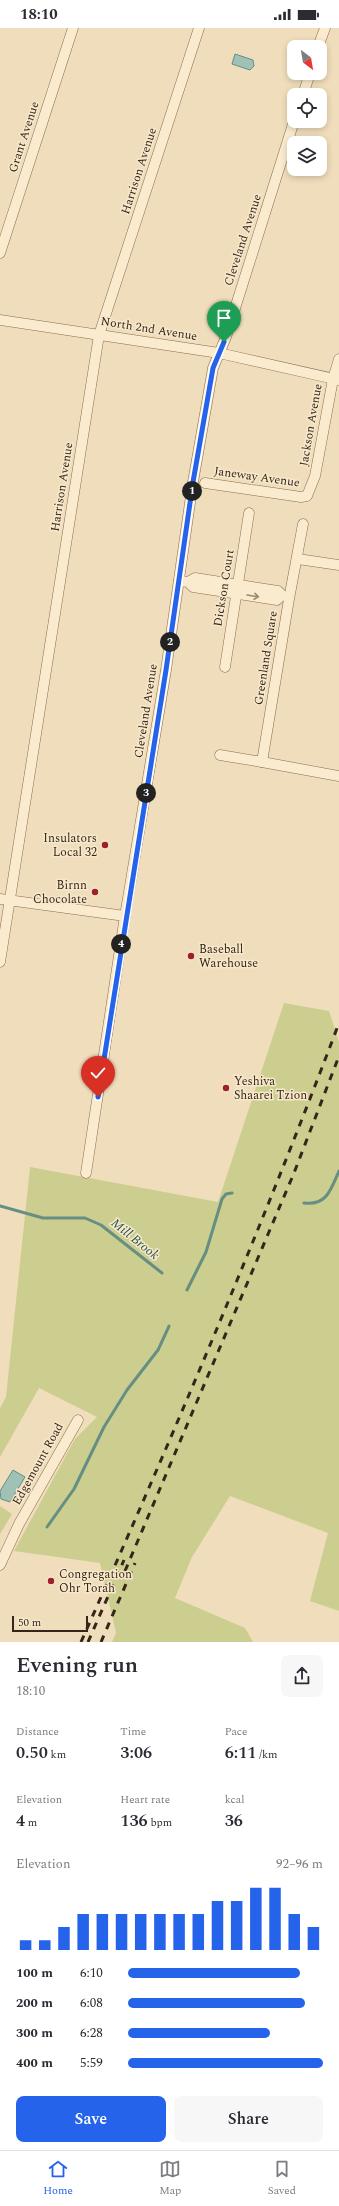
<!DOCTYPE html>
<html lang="en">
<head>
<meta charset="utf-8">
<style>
  :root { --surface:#fff; --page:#f7f7f7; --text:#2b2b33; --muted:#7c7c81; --line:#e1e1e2; --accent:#2563eb }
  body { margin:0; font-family:Spectral,serif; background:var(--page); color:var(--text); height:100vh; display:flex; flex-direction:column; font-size:15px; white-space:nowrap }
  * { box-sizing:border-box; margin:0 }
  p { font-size:13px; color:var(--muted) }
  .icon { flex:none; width:22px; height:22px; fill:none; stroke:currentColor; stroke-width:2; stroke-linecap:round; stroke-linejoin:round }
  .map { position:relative; height:1614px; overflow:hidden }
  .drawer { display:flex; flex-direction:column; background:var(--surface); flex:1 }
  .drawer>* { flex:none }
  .needle { width:26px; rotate:149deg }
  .controls { position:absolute; left:287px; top:12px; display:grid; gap:8px }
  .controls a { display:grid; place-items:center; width:40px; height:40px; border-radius:8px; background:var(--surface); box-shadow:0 2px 6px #0003; font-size:20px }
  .scale { position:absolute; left:12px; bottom:10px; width:76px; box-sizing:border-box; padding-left:4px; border:2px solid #36261a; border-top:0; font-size:11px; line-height:14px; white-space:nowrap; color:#36261a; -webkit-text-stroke:3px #f7e8cb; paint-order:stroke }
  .pin { position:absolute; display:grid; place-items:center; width:34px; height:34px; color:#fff; margin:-41px -17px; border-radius:50% 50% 50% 0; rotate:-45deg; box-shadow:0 0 4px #0007 }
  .pin .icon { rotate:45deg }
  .km { position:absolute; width:20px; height:20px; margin:-10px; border-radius:50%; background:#222; color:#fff; font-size:11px; line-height:20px; text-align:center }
  .round { display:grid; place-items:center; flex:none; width:42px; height:42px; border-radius:8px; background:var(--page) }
  .head { display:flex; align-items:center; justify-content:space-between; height:68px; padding:0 16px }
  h1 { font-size:22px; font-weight:600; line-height:30px }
  .stats { display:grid; grid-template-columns:repeat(3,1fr); gap:6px; height:68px; padding:4px 16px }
  .stats div { display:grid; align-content:center }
  .stats b { font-size:17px; font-weight:600 }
  .stats small { font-size:11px; font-weight:400 }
  .stats p { font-size:11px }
  .chart { height:112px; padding:8px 16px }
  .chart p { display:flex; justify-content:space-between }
  .chart svg { width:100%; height:72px; margin-top:4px; stroke:var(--accent); stroke-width:6 }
  .primary-button { display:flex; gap:8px; margin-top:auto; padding:8px 16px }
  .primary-button a { flex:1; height:46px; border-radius:8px; background:var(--accent); color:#fff; font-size:16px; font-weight:600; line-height:46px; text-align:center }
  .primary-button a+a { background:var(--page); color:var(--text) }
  ul { padding:0 16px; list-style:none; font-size:13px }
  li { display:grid; grid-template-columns:64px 48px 1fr; align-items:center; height:30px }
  li i { height:10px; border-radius:5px; background:var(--accent) }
  .status { display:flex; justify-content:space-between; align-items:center; height:28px; padding:0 20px; background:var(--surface); direction:ltr }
  .status svg { height:11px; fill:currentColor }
  .tabs { display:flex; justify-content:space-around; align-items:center; height:56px; border-top:1px solid var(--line); background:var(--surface); font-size:11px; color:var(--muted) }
  .tabs a { display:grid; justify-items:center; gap:2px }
  .tabs .on { color:var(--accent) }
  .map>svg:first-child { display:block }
  .green { fill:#cbce8f }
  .water { fill:#a0c1b5; stroke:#678e82 }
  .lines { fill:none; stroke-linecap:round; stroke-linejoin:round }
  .stream { stroke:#678e82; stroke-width:3 }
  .minor-casing { stroke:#886c54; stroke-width:11 }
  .minor { stroke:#fbebce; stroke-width:10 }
  .rail { stroke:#36261a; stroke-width:3; stroke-dasharray:7 7; stroke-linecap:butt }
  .oneway { stroke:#988874 }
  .route-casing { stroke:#fff; stroke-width:8 }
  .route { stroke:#2563eb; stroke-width:5 }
  .poi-dot { fill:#9b212a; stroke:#f7e8cb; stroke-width:1.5 }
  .labels { text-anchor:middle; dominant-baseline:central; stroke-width:3; stroke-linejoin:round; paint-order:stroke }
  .street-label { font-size:12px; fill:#36261a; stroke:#f7e8cb }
  .poi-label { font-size:12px; fill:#36261a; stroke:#f7e8cb; text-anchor:start }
  .water-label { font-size:13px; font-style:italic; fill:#285751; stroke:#f7e8cb }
</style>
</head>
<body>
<div class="status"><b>18:10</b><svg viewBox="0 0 49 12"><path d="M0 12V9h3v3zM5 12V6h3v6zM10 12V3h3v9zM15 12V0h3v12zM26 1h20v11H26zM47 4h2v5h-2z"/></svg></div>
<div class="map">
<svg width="339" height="1614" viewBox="0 0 339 1614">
  <rect width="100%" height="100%" fill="#f0ddbb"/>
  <!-- green -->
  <g class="green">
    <path d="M284,975l45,8 10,31v569l-29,-10 18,-68 -98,-37 -38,61 -17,41 70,30 8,14h-141l4,-9 -16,-70 -86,-12 61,-112 22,-22 -58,-29 -39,69v-49l6,-11 24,-230 188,35z"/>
    <path d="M0,1478l12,8 -12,20z"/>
  </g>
  <!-- water -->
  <g class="water">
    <path d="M235,26l18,6 1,6 -4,4 -18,-6z"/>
    <path d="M13,1442l12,7 -15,25 -9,-3 -1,-8z"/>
  </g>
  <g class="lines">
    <!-- stream -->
    <g class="stream">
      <path d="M304,1175c23,3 27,-14 35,-32"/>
      <path d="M0,1178l43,12h42l16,7 61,48"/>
      <path d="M187,1262l19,-38 16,-53 4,-5 6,-1"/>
      <path d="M47,1499l27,-38 30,-62 23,-37 31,-40 11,-24"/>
    </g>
    <!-- minor casing -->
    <g class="minor-casing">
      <g id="minor">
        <path d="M318,19l7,-19"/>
        <path d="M303,67l7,-22"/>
        <path d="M0,225l73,-225"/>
        <path d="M0,292l219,33 120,27"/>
        <path d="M205,455l96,14 6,-1 8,-20 18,-97 6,-20"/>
        <path d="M298,531l41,6"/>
        <path d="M179,553l9,1 5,5 84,13 5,-5 -4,-4 -83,-13 -7,4"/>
        <path d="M225,639l24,-154"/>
        <path d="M220,727l42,7 27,-163 14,-75"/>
        <path d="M262,734l77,14"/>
        <path d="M0,871l125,17"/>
        <path d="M0,934l99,-627 100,-307"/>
        <path d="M86,1145l39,-257 41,-246 27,-188 20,-114 13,-31 68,-216"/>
        <path d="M0,1537l19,-41 59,-104"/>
      </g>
    </g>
    <!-- minor -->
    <use href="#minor" class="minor"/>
    <!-- rail -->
    <g class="rail">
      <path d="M125,1543l169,-398 45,-117"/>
      <path d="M81,1614c91,-204 179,-410 258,-619"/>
      <path d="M88,1614l36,-82"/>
      <path d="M101,1614l34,-79"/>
    </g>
  </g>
  <!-- one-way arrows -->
  <defs><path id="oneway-shaft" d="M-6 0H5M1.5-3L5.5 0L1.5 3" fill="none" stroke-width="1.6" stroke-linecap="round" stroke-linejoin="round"/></defs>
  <use class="oneway" href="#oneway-shaft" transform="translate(253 568) rotate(9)"/>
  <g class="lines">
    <!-- route casing -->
    <g class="route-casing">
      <path id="route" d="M98,1069l68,-427 27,-188 20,-114 11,-26"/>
    </g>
    <!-- route -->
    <use href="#route" class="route"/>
  </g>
  <!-- markers -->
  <g class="poi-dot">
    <circle cx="105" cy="817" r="4"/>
    <circle cx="95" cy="864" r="4"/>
    <circle cx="191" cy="928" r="4"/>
    <circle cx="226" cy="1060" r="4"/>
    <circle cx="51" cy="1553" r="4"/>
  </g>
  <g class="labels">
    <!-- street labels -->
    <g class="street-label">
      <text transform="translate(24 109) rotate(-72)">Grant Avenue</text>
      <text transform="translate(139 143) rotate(-72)">Harrison Avenue</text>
      <text transform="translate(243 212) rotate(-72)">Cleveland Avenue</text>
      <text transform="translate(149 301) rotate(9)">North 2nd Avenue</text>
      <text transform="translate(311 397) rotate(-80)">Jackson Avenue</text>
      <text transform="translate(257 449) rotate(8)">Janeway Avenue</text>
      <text transform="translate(62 459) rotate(-81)">Harrison Avenue</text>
      <text transform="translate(224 560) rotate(-81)">Dickson Court</text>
      <text transform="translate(266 630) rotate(-81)">Greenland Square</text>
      <text transform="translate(146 683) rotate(-81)">Cleveland Avenue</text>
      <text transform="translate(38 1436) rotate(-61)">Edgemount Road</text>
    </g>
    <!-- poi labels -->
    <g class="poi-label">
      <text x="97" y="810" text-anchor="end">Insulators<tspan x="97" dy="14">Local 32</tspan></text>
      <text x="87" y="857" text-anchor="end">Birnn<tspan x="87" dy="14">Chocolate</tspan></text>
      <text x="199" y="921">Baseball<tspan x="199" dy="14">Warehouse</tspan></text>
      <text x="234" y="1053">Yeshiva<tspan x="234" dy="14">Shaarei Tzion</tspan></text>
      <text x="59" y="1546">Congregation<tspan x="59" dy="14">Ohr Torah</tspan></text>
    </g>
    <!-- water labels -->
    <g class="water-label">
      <text transform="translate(135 1211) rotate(39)">Mill Brook</text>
    </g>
  </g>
</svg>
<div class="controls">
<a><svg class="needle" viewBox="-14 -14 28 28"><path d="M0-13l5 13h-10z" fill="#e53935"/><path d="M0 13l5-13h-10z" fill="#7c7c81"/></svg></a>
<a><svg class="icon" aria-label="locate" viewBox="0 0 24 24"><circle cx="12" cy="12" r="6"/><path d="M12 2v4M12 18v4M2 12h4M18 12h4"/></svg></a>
<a><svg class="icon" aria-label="layers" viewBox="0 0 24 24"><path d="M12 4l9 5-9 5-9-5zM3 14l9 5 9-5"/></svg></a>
</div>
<div class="scale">50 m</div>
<div class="pin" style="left:224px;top:314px;background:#1e9e55"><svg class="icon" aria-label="arrive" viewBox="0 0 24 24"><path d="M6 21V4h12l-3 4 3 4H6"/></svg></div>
<div class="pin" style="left:98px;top:1069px;background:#d93025"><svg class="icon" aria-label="check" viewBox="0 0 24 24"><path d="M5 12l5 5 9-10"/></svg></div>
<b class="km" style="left:192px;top:463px">1</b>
<b class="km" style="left:170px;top:614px">2</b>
<b class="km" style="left:146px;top:765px">3</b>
<b class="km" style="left:121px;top:916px">4</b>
</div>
<section class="drawer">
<div class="head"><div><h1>Evening run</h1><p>18:10</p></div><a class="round"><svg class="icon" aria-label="share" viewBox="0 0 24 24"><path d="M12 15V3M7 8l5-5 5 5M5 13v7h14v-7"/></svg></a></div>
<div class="stats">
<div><p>Distance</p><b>0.50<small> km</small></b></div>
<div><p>Time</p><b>3:06</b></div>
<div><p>Pace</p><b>6:11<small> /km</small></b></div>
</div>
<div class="stats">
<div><p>Elevation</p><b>4<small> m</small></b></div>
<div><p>Heart rate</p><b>136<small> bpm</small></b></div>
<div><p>kcal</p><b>36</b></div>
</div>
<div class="chart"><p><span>Elevation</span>92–96 m</p>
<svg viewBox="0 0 160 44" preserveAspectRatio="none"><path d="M5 44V38M15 44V38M25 44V30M35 44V22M45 44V22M55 44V22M65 44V22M75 44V22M85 44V22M95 44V22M105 44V14M115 44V14M125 44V6M135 44V6M145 44V22M155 44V30"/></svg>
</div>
<ul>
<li><b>100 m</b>6:10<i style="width:88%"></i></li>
<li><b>200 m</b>6:08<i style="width:91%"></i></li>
<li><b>300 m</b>6:28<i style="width:73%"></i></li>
<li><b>400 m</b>5:59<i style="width:100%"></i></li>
</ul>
<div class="primary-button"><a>Save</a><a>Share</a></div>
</section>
<nav class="tabs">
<a class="on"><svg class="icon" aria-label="home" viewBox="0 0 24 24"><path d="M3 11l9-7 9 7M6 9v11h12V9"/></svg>Home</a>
<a><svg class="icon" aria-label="map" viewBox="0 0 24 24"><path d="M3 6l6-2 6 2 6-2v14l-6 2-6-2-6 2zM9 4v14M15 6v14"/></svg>Map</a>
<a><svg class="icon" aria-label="saved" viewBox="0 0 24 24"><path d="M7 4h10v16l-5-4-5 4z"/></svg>Saved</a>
</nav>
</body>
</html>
